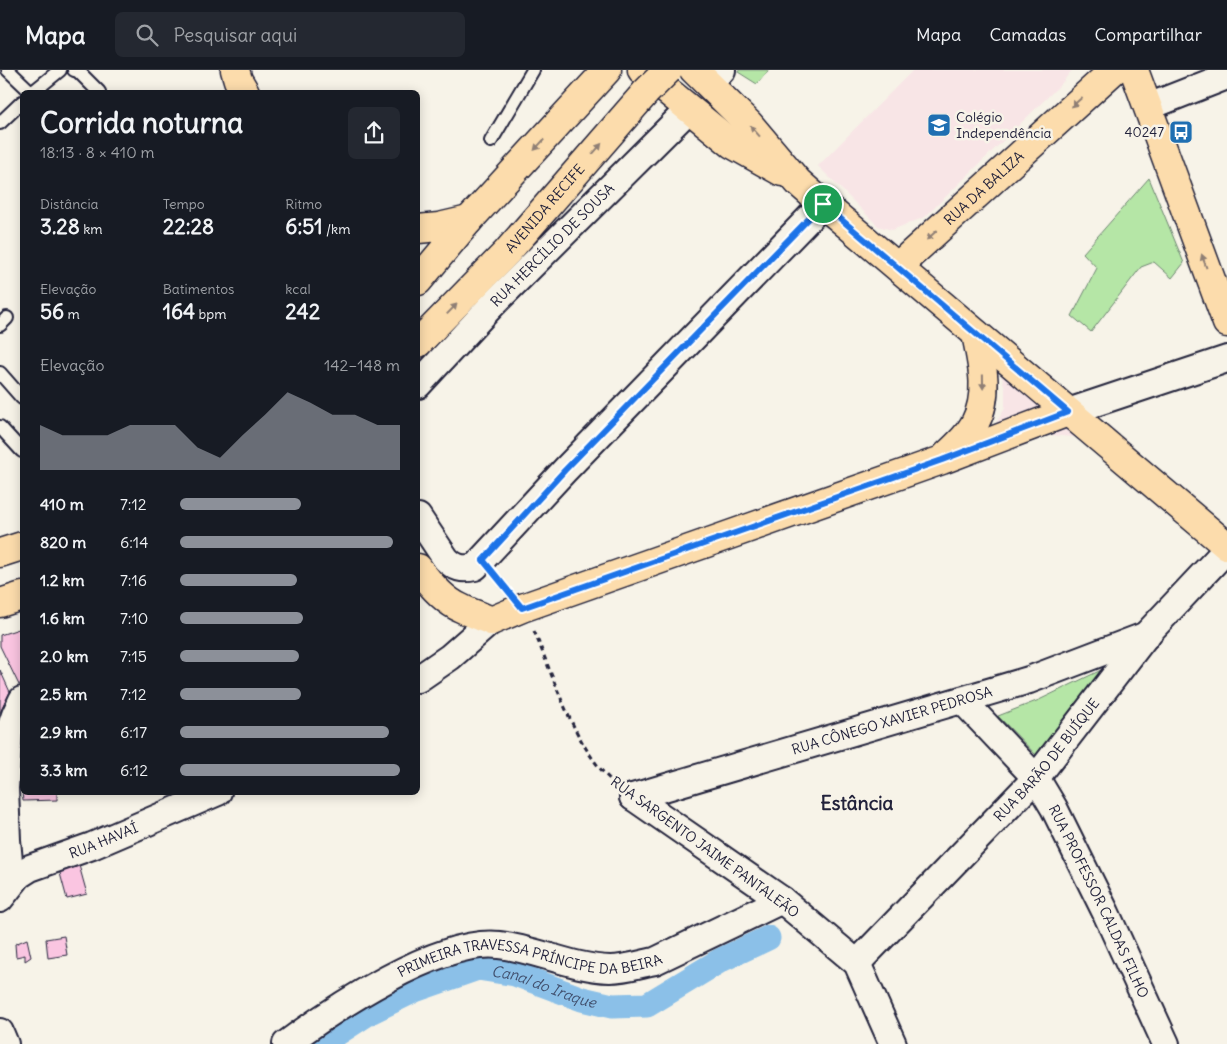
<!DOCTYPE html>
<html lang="pt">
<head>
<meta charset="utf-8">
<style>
  :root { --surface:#171b24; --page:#242831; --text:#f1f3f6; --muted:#9ea1a6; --line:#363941; --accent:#8c9099 }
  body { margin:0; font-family:Delius,sans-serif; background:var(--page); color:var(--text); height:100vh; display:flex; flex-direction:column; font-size:19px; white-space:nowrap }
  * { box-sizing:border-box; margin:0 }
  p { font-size:16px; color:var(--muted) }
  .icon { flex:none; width:28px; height:28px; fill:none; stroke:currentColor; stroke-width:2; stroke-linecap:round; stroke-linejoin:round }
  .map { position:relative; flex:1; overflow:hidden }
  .details { position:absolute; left:20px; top:20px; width:400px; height:705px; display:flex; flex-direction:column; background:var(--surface); border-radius:8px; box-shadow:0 2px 12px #0003 }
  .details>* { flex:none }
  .pin { position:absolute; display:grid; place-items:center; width:42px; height:42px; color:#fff; margin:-21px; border:2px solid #fff; border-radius:50%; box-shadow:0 1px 5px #0007 }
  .round { display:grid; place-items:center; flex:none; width:52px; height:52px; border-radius:8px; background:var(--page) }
  .headline { display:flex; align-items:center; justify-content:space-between; height:85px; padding:0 20px }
  h1 { font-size:28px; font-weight:800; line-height:38px }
  .metrics { display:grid; grid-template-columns:repeat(3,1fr); gap:8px; height:85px; padding:5px 20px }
  .metrics div { display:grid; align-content:center }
  .metrics b { font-size:21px; font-weight:800 }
  .metrics small { font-size:14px; font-weight:400 }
  .metrics p { font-size:14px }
  .chart { height:140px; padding:10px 20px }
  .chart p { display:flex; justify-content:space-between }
  .chart svg { width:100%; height:90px; margin-top:5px; fill:var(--accent); opacity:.7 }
  ul { padding:0 20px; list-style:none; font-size:16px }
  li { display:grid; grid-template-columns:80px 60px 1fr; align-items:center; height:38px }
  li i { height:12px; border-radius:6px; background:var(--accent) }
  header { display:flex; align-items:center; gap:30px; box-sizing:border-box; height:70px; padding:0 25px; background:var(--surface); border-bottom:1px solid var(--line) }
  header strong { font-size:24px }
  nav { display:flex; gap:28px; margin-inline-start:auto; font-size:18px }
  .search { width:350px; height:45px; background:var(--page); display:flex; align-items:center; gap:12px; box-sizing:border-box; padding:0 18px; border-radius:8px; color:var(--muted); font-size:19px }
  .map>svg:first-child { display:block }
  .built { fill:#f8e5e6 }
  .green { fill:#b5e6a6; stroke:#6c8470 }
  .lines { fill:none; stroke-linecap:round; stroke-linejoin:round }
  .canal { stroke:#8bc0e8; stroke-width:25 }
  .building { fill:#fac5e1; stroke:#22223b }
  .service-casing { stroke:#22223b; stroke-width:16 }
  .minor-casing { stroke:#22223b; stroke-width:30 }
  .primary-casing { stroke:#22223b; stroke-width:31 }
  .path { stroke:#22223b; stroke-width:3; stroke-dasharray:5 4; stroke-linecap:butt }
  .service { stroke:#f7f3e8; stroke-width:12 }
  .minor { stroke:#f7f3e8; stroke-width:26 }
  .primary { stroke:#fcdcac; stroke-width:28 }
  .primary-bridge-casing { stroke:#22223b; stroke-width:31; stroke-linecap:butt }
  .primary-bridge { stroke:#fcdcac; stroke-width:28 }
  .oneway { fill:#8f7f74 }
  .route-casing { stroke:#fff; stroke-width:10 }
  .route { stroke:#1a73e8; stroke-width:6 }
  .labels { text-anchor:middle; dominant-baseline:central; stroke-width:5; stroke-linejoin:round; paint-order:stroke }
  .poi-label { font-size:14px; fill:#22223b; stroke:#f7f3e8; text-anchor:start }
  .street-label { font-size:14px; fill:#22223b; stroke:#f7f3e8 }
  .water-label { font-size:15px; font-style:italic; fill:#42516f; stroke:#f7f3e8 }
  .district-label { font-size:19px; font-weight:bold; fill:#22223b; stroke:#f7f3e8 }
</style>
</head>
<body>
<header>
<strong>Mapa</strong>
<div class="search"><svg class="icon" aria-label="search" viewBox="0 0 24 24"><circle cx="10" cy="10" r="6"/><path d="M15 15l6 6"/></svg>Pesquisar aqui</div>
<nav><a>Mapa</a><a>Camadas</a><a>Compartilhar</a></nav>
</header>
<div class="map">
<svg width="1227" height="974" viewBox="0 0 1227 974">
  <rect width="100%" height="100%" fill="#f7f3e8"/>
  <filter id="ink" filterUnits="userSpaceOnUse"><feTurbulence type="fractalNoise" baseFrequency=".02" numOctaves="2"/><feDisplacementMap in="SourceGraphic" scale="10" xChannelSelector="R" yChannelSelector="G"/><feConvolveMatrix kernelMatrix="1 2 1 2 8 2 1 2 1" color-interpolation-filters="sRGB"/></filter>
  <g filter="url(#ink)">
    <!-- built -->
    <g class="built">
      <path d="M913,0h159l-10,13 -137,134 -33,13 -14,-4 -60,-60z"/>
      <path d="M997,288l97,81 -78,-7 -41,10 20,-17 10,-17v-19z"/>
    </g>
    <!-- green -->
    <g class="green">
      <path d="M739,0h30l-12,14 -19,-12z"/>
      <path d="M1149,108l35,85 -12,15 -18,-16 -13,5 -50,65 -19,-16 25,-48 -14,-15z"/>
      <path d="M1124,589l-84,100 -42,-43 41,-16z"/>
    </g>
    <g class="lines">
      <!-- canal -->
      <path class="canal" id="s1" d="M321,974l49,-32 45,-22 63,-22 37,6 67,25 30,7 35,-1 74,-45 47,-22"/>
    </g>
    <!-- building -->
    <g class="building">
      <path d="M22,558v53l-3,4 -19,-39v-11z"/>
      <path d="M0,600l10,22 -10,21z"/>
      <path d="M21,712h1v10h35v8l-34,1z"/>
      <path d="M77,788l10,36 -20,5 -9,-33z"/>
      <path d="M64,866l3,19 -19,3 -2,-19z"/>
      <path d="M27,869l4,18 -6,4v-6l-9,2 -1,-13z"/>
    </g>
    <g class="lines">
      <!-- service casing -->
      <g class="service-casing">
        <g id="service">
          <path d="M8,0l23,22"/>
          <path d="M74,0l4,1 21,21"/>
          <path d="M33,22l27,-22"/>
          <path d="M0,53l22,-21"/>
          <path d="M491,71l42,-71"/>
          <path d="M0,255l7,-7"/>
          <path d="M0,303l22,25"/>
          <path d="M0,357l22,24"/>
        </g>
      </g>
      <!-- minor casing -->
      <g class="minor-casing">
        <g id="minor">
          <path d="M709,14l13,-14"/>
          <path d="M1148,37l79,-31"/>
          <path id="s2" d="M418,315l75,-81 196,-195"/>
          <path d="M1068,342l159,-53"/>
          <path d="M418,447l28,42c9,9 16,11 29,8l90,-97 258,-266"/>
          <path d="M418,609l32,-22 41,-36"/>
          <path id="s3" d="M962,630l74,78 18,30 52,105 60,131"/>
          <path id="s4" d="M633,727l396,-117 118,-45"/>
          <path d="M633,727l149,103 75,63 36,81"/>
          <path d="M11,813l-4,-43 -2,-52 4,-56 6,-17 7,-15"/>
          <path id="s5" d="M0,829l19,-24 11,-7 62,-22 126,-54"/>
          <path id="s6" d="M857,893l179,-185 111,-144 80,-85"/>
          <path d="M0,962l5,12"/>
          <path id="s7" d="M286,974c47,-35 153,-106 213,-99 37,4 73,23 111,24 15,0 30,-5 45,-8l127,-61"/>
        </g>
      </g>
      <!-- primary casing -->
      <g class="primary-casing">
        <g id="primary">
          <path d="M235,0l3,10 7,12"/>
          <path d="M642,0l90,74 50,28"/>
          <path d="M694,0l55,54 49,58 25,22 404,342"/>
          <path d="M1134,0l93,253"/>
          <path d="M418,159l21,-2 30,-7"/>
          <path id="s8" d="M898,196l216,-196"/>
          <path d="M418,211l51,-61 138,-150"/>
          <path id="s9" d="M418,273l89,-91 139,-160"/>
          <path d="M947,385c10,-9 22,-20 28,-32 15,-28 7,-60 1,-89"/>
          <path d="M0,483l22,-7"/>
          <path d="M418,498c11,15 26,33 43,40 10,5 20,8 30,13l31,-13 420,-148 126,-48"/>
          <path d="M0,533l22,-7"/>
        </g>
      </g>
      <!-- path -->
      <g class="path">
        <path d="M497,507l9,11"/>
        <path d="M534,561c20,47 41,118 80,152"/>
      </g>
      <!-- service -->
      <use href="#service" class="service"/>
      <!-- minor -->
      <use href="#minor" class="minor"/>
      <!-- primary -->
      <use href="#primary" class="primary"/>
      <!-- primary-bridge casing -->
      <g class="primary-bridge-casing">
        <path id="primary-bridge" d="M646,22l22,-22"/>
      </g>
      <!-- primary-bridge -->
      <use href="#primary-bridge" class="primary-bridge"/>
    </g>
    <!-- one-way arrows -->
    <defs><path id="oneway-solid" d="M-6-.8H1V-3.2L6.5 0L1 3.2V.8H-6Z" transform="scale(1.25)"/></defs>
    <g class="oneway">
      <use href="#oneway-solid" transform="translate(1077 32) rotate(138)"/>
      <use href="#oneway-solid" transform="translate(755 61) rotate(-131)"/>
      <use href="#oneway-solid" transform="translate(539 75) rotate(133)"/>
      <use href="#oneway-solid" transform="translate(597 79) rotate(-49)"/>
      <use href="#oneway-solid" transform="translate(932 165) rotate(138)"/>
      <use href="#oneway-solid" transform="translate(1204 191) rotate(-110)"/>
      <use href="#oneway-solid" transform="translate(452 239) rotate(-46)"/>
      <use href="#oneway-solid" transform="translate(983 312) rotate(89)"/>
    </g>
  </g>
  <g class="lines" filter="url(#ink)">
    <!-- route casing -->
    <g class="route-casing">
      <path id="route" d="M823,134l245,208 -126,48 -420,148 -39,-48 82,-90z"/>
    </g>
    <!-- route -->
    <use href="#route" class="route"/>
  </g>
  <!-- icons -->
  <defs>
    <g id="school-square" transform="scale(1.25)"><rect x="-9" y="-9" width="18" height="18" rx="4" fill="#1f6fb2" stroke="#f7f3e8"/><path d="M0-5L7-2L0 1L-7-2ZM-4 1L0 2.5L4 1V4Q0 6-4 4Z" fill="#fff"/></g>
    <g id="bus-square" transform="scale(1.25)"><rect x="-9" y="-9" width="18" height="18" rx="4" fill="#1f6fb2" stroke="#f7f3e8"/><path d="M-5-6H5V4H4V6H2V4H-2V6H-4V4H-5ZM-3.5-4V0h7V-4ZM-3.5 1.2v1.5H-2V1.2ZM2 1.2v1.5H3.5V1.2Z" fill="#fff"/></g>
  </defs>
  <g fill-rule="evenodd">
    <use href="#school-square" x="939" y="55"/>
    <use href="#bus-square" x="1181" y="62"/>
  </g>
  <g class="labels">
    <!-- poi labels -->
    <g class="poi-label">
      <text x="956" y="47">Colégio<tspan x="956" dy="16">Independência</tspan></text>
      <text x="1164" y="62" text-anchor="end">40247</text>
    </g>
    <!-- street labels -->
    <g class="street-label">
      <text stroke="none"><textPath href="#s8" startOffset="116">RUA DA BALIZA</textPath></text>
      <text stroke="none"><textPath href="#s9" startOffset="185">AVENIDA RECIFE</textPath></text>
      <text stroke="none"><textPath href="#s2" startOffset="194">RUA HERCÍLIO DE SOUSA</textPath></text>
      <text stroke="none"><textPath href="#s4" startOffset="270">RUA CÔNEGO XAVIER PEDROSA</textPath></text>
      <text stroke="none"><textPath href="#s6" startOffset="278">RUA BARÃO DE BUÍQUE</textPath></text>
      <text stroke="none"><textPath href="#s5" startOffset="122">RUA HAVAÍ</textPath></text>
      <text transform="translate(705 777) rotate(36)">RUA SARGENTO JAIME PANTALEÃO</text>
      <text stroke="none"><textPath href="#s3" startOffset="246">RUA PROFESSOR CALDAS FILHO</textPath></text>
      <text stroke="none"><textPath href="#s7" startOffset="269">PRIMEIRA TRAVESSA PRÍNCIPE DA BEIRA</textPath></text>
    </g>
    <!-- water labels -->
    <g class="water-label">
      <text stroke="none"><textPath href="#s1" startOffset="244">Canal do Iraque</textPath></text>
    </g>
    <!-- district labels -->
    <g class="district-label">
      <text x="857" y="733">Estância</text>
    </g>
  </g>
</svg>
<div class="pin" style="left:823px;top:134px;background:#1e9e55"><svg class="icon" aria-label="arrive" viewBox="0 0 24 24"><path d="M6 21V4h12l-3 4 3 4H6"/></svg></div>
<section class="details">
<div class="headline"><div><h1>Corrida noturna</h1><p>18:13 · 8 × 410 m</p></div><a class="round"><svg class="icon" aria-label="share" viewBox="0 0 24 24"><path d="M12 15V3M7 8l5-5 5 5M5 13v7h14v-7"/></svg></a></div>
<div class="metrics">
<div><p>Distância</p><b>3.28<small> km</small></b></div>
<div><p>Tempo</p><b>22:28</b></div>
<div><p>Ritmo</p><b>6:51<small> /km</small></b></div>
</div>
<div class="metrics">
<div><p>Elevação</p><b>56<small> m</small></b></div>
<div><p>Batimentos</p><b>164<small> bpm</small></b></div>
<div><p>kcal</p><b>242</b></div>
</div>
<div class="chart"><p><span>Elevação</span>142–148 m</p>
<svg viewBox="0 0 160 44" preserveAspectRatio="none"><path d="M0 44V22L10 27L20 27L30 27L40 22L50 22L60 22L70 33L80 38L90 27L100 17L110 6L120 11L130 17L140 17L150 22L160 22V44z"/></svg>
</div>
<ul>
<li><b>410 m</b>7:12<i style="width:55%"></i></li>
<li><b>820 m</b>6:14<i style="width:97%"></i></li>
<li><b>1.2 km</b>7:16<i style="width:53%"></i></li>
<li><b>1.6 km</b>7:10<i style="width:56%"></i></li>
<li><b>2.0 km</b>7:15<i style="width:54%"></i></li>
<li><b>2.5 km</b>7:12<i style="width:55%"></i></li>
<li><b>2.9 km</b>6:17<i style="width:95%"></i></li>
<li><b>3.3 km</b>6:12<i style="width:100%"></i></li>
</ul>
</section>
</div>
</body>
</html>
